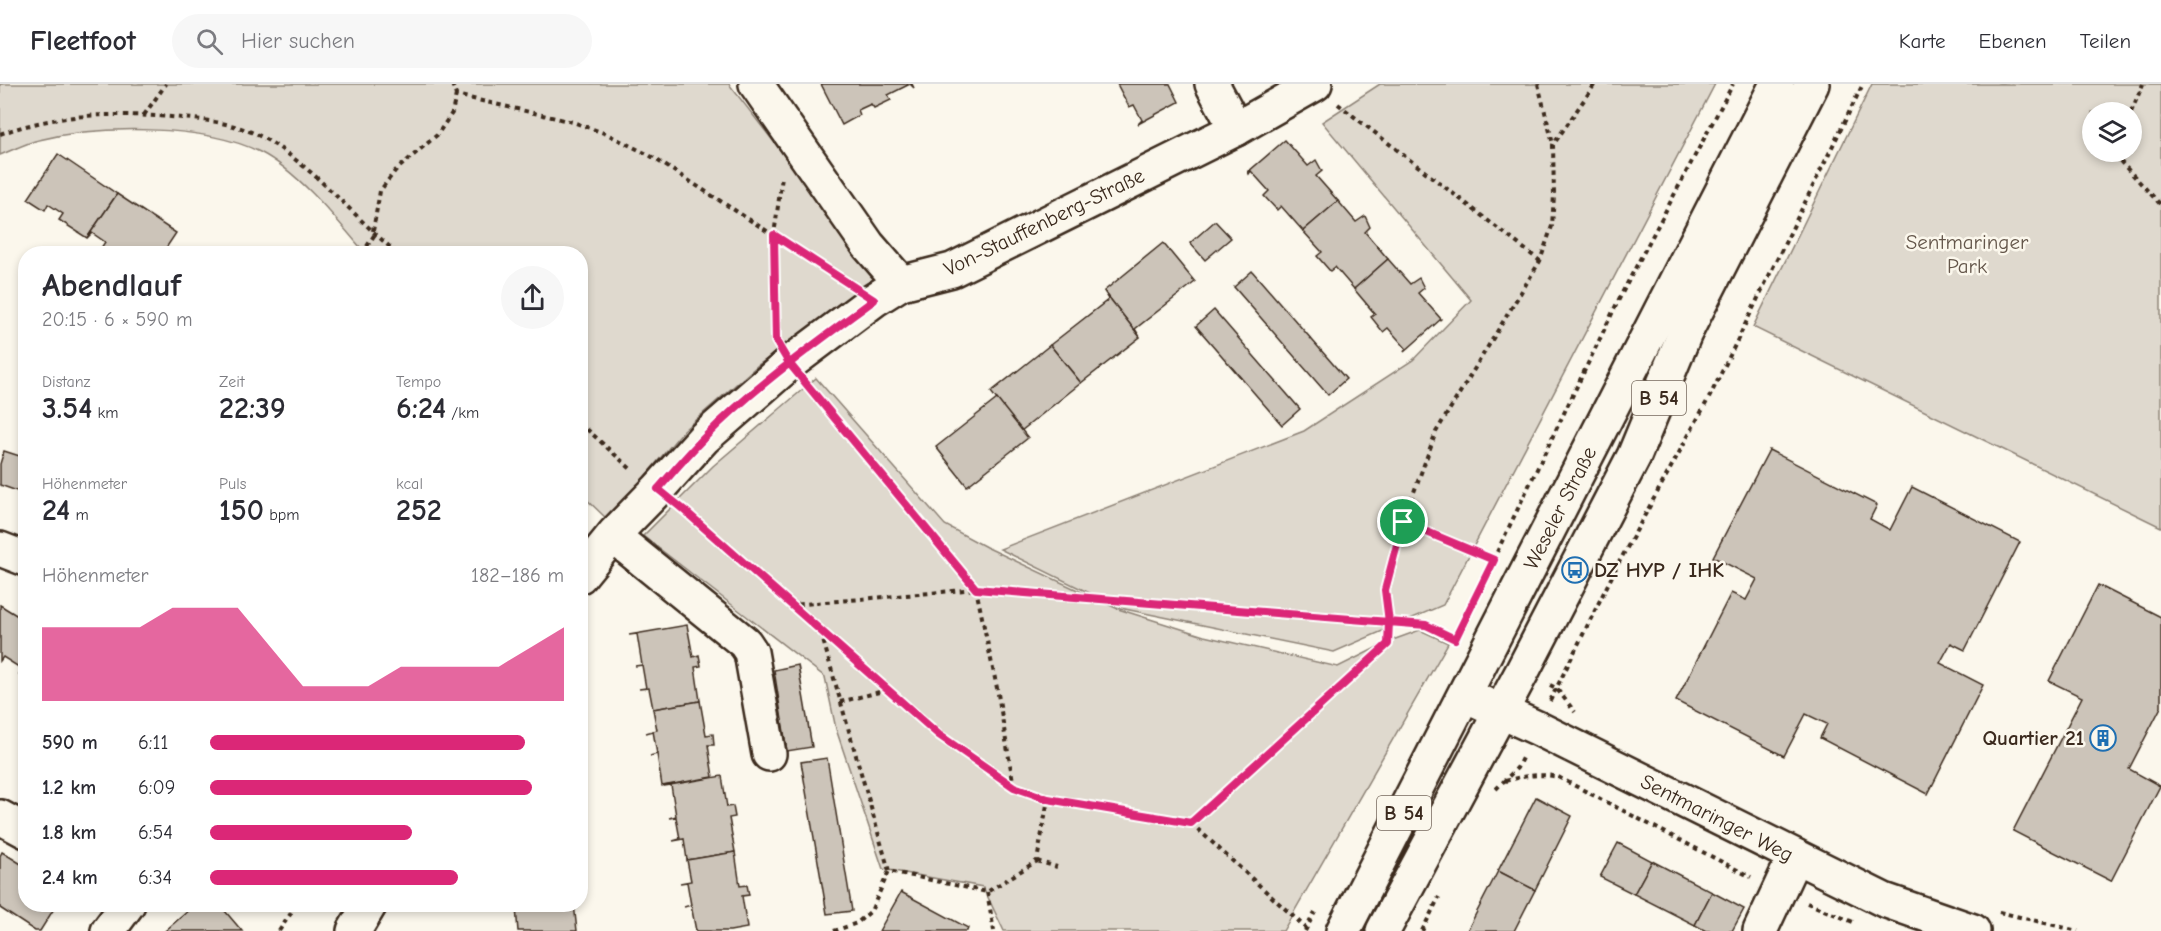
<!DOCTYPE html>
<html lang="de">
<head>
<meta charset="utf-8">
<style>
  :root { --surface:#fff; --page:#f7f7f7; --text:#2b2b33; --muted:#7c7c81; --line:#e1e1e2; --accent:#db2777 }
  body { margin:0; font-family:"Comic Neue",sans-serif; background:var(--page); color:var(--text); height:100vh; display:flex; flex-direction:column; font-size:22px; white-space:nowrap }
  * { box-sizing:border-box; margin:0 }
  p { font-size:20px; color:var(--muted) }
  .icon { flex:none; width:33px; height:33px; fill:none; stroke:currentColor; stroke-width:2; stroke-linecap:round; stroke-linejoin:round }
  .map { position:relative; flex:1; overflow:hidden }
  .side { position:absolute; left:18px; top:162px; width:570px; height:666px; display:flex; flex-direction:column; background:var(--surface); border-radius:24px; box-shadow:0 3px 9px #0003 }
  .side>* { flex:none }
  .tools { position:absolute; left:2082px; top:18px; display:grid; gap:12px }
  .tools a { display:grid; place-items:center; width:60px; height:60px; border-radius:50%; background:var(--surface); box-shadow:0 3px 9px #0003; font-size:30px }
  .pin { position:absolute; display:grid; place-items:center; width:51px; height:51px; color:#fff; margin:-26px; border:3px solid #fff; border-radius:50%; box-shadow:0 2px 6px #0007 }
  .round { display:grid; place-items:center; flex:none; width:63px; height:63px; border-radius:32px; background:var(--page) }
  .overview { display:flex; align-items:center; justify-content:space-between; height:102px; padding:0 24px }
  h1 { font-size:33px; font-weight:700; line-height:45px }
  .stats { display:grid; grid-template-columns:repeat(3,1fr); gap:9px; height:102px; padding:6px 24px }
  .stats div { display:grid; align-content:center }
  .stats b { font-size:30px; font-weight:700 }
  .stats small { font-size:16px; font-weight:400 }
  .stats p { font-size:16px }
  .chart { height:168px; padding:12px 24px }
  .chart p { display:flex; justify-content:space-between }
  .chart svg { width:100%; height:108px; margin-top:6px; fill:var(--accent); opacity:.7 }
  ul { padding:0 24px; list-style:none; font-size:20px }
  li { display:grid; grid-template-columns:96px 72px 1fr; align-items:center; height:45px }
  li i { height:15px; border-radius:8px; background:var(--accent) }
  header { display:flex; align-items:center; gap:36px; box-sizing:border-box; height:84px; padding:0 30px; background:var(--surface); border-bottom:2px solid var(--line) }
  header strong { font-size:28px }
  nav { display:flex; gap:33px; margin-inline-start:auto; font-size:21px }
  .search { width:420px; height:54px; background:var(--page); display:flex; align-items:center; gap:15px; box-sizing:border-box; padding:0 21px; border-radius:33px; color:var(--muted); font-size:22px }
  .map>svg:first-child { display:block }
  .green { fill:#dfd9ce; stroke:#8d8276; stroke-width:1.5; fill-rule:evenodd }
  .building { fill:#ccc4b9; stroke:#3b2a1e; stroke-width:1.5 }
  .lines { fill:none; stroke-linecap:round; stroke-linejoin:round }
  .minor-casing { stroke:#3b2a1e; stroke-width:38 }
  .major-casing { stroke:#3b2a1e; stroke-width:38 }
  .path { stroke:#3b2a1e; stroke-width:4; stroke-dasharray:4.5 4.5; stroke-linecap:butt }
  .minor { stroke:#fbf7ec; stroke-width:33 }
  .major { stroke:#fbf7ec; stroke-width:33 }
  .route-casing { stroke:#fff; stroke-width:12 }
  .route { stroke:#db2777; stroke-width:8 }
  .labels { text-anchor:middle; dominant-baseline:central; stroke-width:5; stroke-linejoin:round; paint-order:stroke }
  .shield { fill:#fbf7ec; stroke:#75685c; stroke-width:1.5 }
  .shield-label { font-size:20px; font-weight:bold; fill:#3b2a1e }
  .street-label { font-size:21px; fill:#3b2a1e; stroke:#fbf7ec }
  .park-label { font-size:21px; fill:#64564a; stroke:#fbf7ec }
  .poi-label { font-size:21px; font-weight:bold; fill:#3b2a1e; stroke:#fbf7ec; text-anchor:start }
</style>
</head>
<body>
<header>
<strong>Fleetfoot</strong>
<div class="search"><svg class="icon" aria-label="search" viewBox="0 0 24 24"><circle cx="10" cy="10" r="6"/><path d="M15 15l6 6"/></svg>Hier suchen</div>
<nav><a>Karte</a><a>Ebenen</a><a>Teilen</a></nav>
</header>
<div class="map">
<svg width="2161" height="847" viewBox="0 0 2161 847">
  <rect width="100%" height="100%" fill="#fbf7ec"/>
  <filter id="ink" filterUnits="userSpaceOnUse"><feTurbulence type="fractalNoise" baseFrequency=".0167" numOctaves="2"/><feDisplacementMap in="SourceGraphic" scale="12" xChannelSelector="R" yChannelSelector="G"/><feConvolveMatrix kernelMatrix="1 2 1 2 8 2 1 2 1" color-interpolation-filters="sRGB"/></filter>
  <g filter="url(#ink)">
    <!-- green -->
    <g class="green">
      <path d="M0,0h729l153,198 -124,83 -74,65 -76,90 -27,-26 -1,-240 -215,-1c-27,-32 -66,-81 -105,-101 -57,-28 -160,-27 -221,-12 -13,3 -26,10 -39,15z"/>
      <path d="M1380,0h335l-272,521 -109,47 -214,-44 -120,-59 304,-118 109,-71 58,-60 -149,-178z"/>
      <path d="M1872,0h289v443l-408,-200zM2092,28h40v40h-40z"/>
      <path d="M816,294l129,147 41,22 132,62 86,27 134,31 52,-26 30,-11 28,13 -165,288h-279l-21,-44 -100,-18 -47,-140 -11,-52 -182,-141 70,-70z"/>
    </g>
    <!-- building -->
    <g class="building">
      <path d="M821,0h91l2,4 -4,-4 -22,11 3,5 -17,8 -3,-4 -13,6 2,5 -18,10z"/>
      <path d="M1117,0h53l9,18 -41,22 4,-4 -8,-15 -5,2z"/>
      <path d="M1285,56l23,26 8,-6 6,11 -6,5 22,25 -35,30 -22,-25 -4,4 -13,-14 5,-5 -18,-20 -2,3 -1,-2z"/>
      <path d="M58,70l59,40 -30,44 -28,-18 4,-6 -15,-10 -3,6 -17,-11z"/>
      <path d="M117,110l59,39 -14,21h-53l-8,-6 4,-6 -13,-9 -5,5z"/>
      <path d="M1338,117l18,21 9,-6 5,11 -5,5 23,27 -34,30 -19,-22 -5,4 -13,-15 5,-4 -19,-21z"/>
      <path d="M1215,137l16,17 -26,22 -15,-17z"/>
      <path d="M1163,159l32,39 -60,47 5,8 -36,-46z"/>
      <path d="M1388,175l22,25 9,-6 5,10 -6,5 23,26 -37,33 2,-4 -18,-20 -5,4 -12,-15 4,-3 -21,-25z"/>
      <path d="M1252,187l94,108 -18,16 -94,-108z"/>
      <path d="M1104,207l36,46 -59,46 -31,-38 59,-46z"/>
      <path d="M1214,226l86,99 -18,16 -86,-99z"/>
      <path d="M1050,261l31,38 -60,48 -30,-39z"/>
      <path d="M997,315l31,39 -61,48 -31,-39z"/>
      <path d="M1769,366l108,55 -7,14 20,11 22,-43 108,55 -55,108 -14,-7 -11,20 43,22 -55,109 -108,-56 7,-14 -21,-10 -22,42 -108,-55 55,-108 15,7 11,-21 -44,-22z"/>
      <path d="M4,367l22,7v7l-9,26 -17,-6v-21z"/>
      <path d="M26,381v32l-4,-2 1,-2 -6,-2z"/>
      <path d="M2098,501l63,32v90l-32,62 31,17 -49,95 -98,-50 69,-134 -33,-16z"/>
      <path d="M0,521l26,16v58l-7,-5 3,-5 -19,-12 -3,4z"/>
      <path d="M687,541l6,32 6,-2 2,11 -6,1 5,34 -47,8 -4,-21 -10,1 7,-1 -4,-23 -7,1 7,-1 -5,-31 -8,1z"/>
      <path d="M798,581l14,82 -25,4 -13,-81z"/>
      <path d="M700,617l6,34 7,-1 1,11h-6l5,32 -51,9 -5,-32 -7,2 7,-2 -4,-23 -7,2 11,-3 -4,-21z"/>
      <path d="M827,674l25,153 -25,3 -26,-152z"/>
      <path d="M722,692l5,31 6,-1 2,11 -6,1 6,34 -48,8 -3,-21 -11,2 7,-2 -4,-22 -7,1 7,-2 -5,-31 -7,1z"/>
      <path d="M1536,713l36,19 -37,74 -37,-19z"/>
      <path d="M1618,759l34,18 -18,33 -34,-17z"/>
      <path d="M2,768l24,15v37h31l-17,27h-5l-35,-23v-52z"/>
      <path d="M735,768l5,34 7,-1 2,10 -7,1 5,32 -17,3h-34l-5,-26 -7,2 7,-2 -4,-23 -7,1 11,-2 -4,-21z"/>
      <path d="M1652,777l60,31 -17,33 -61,-31z"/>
      <path d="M1498,787l37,19 -21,41h-47z"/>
      <path d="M901,808l67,36 -1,3h-88z"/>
      <path d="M1712,808l32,17 -12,22h-26l-11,-6z"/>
      <path d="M196,820h23l23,27h-77z"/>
      <path d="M543,820h31l3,27h-59l-2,-23 -7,-1z"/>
    </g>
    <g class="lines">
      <!-- minor casing -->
      <g class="minor-casing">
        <g id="minor">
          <path d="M756,0l112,161 33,38"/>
          <path d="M1212,0l24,45"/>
          <path d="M613,452l132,107 6,9 18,102"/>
          <path d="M0,465l26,10"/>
          <path d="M580,492l35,-43 43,-44 46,-51 86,-75 84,-63 27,-17 51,-13 284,-141 79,-45"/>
          <path d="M1465,611l72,33 347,172 89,31"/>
          <path d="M0,733l26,14"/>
          <path d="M108,847l20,-27"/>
          <path d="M354,847l16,-27"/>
          <path d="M1760,847l35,-75"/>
        </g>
      </g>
      <!-- major casing -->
      <g class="major-casing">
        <g id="major">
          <path d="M1343,847l434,-847"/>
          <path d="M1383,847l139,-259 112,-216 51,-123 127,-249"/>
        </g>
      </g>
      <!-- path -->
      <g class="path">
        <path d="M452,0l4,11 117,27 34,12 42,21 197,127"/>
        <path d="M1538,0l15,60"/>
        <path d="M1338,20l202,157"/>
        <path d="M2131,28l12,-28"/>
        <path d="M144,31l22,-31"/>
        <path d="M0,50c59,-21 109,-21 171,-17 34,3 66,5 96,23 50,30 87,77 131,114"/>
        <path d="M2120,68v9l41,44"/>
        <path d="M373,147l7,-40 15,-20 42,-36 15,-22 4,-18"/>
        <path d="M362,170l13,-20"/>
        <path d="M776,252l-2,-101 8,-58"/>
        <path d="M809,303l167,202 21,99 17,99"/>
        <path d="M580,339l53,48"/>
        <path d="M682,424l110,97 184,-16 451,36 30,15"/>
        <path d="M1403,438l91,38"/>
        <path d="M792,522l147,129 75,52 34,12 143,24 115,105"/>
        <path d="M821,549l68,238"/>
        <path d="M1454,557l167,-346 112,-211"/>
        <path d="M1550,601l6,3 19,24"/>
        <path d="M1550,617l67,-135 93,-170 153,-312"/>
        <path d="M840,618l47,-12"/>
        <path d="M1505,697c19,-5 34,-8 53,-4l193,100"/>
        <path d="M1496,705l21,-21 6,-12"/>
        <path d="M1191,739l197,-179 1,-22 -4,-32 18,-68 33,-90 104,-171 12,-35 2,-31 -1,-50 42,-61"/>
        <path d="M1037,777l20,6"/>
        <path d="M987,808l7,39"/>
        <path d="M1807,819l46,19"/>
        <path d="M1999,828l79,19"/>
        <path d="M279,847l18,-27"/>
        <path d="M834,847l23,-8 14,-12 18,-40 98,21 50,-31 11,-62"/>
        <path d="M1305,847l10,-19"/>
        <path d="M1422,847l17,-34"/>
      </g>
      <!-- minor -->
      <use href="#minor" class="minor"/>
      <!-- major -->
      <use href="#major" class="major"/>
    </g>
  </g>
  <g class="lines" filter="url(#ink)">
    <!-- route casing -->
    <g class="route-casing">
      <path id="route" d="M1403,438l-18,68 4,32 -413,-33 -187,-226 -13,-22 -2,-106 100,65c-58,43 -119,86 -170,138 -16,16 -31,34 -46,51l26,21 255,225 75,52 34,12 143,24 197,-179 1,-22 37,3 29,14 39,-79 -91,-38"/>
    </g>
    <!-- route -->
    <use href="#route" class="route"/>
  </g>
  <!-- icons -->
  <defs>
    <g id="bus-ring" transform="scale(1.35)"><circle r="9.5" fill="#fbf7ec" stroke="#1f6fb2" stroke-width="1.5"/><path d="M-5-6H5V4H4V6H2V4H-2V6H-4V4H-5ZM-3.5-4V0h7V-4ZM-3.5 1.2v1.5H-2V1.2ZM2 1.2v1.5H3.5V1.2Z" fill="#1f6fb2"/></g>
    <g id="building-ring" transform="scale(1.35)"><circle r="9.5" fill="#fbf7ec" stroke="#1f6fb2" stroke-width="1.5"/><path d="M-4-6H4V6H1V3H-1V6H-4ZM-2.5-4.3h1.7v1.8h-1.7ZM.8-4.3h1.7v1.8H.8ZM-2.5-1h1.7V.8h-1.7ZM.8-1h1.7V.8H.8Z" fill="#1f6fb2"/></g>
  </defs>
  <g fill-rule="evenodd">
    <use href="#bus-ring" x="1575" y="486"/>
    <use href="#building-ring" x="2103" y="654"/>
  </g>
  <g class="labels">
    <!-- shield labels -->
    <g class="shield">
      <rect x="1632" y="297" width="54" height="34" rx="4.5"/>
      <rect x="1377" y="712" width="54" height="34" rx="4.5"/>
    </g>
    <g class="shield-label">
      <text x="1659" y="314">B 54</text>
      <text x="1404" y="729">B 54</text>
    </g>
    <!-- street labels -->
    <g class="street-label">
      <text transform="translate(1044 138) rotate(-26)">Von-Stauffenberg-Straße</text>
      <text transform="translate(1560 424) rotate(-63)">Weseler Straße</text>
      <text transform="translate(1717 734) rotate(27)">Sentmaringer Weg</text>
    </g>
    <!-- park labels -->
    <g class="park-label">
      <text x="1967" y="158">Sentmaringer<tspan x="1967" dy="24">Park</tspan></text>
    </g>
    <!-- poi labels -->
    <g class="poi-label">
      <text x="1594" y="486">DZ HYP / IHK</text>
      <text x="2084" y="654" text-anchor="end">Quartier 21</text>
    </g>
  </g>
</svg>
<div class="tools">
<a><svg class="icon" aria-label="layers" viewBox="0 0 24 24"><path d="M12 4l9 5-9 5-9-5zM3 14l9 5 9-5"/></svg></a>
</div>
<div class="pin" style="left:1403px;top:438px;background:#1e9e55"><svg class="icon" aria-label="arrive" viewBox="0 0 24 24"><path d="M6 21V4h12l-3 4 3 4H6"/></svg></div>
<section class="side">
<div class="overview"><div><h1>Abendlauf</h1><p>20:15 · 6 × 590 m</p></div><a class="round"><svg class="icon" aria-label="share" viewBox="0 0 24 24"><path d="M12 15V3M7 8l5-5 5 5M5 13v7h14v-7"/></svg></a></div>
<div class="stats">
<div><p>Distanz</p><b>3.54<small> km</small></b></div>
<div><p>Zeit</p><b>22:39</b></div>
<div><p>Tempo</p><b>6:24<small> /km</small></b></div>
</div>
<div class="stats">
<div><p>Höhenmeter</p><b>24<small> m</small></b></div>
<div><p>Puls</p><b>150<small> bpm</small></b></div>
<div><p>kcal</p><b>252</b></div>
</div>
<div class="chart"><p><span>Höhenmeter</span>182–186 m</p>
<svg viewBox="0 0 160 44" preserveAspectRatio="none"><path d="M0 44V14L10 14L20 14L30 14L40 6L50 6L60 6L70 22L80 38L90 38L100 38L110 30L120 30L130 30L140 30L150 22L160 14V44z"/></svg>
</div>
<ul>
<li><b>590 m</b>6:11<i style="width:89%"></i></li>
<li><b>1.2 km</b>6:09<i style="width:91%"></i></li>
<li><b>1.8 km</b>6:54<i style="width:57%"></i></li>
<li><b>2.4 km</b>6:34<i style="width:70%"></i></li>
</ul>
</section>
</div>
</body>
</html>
